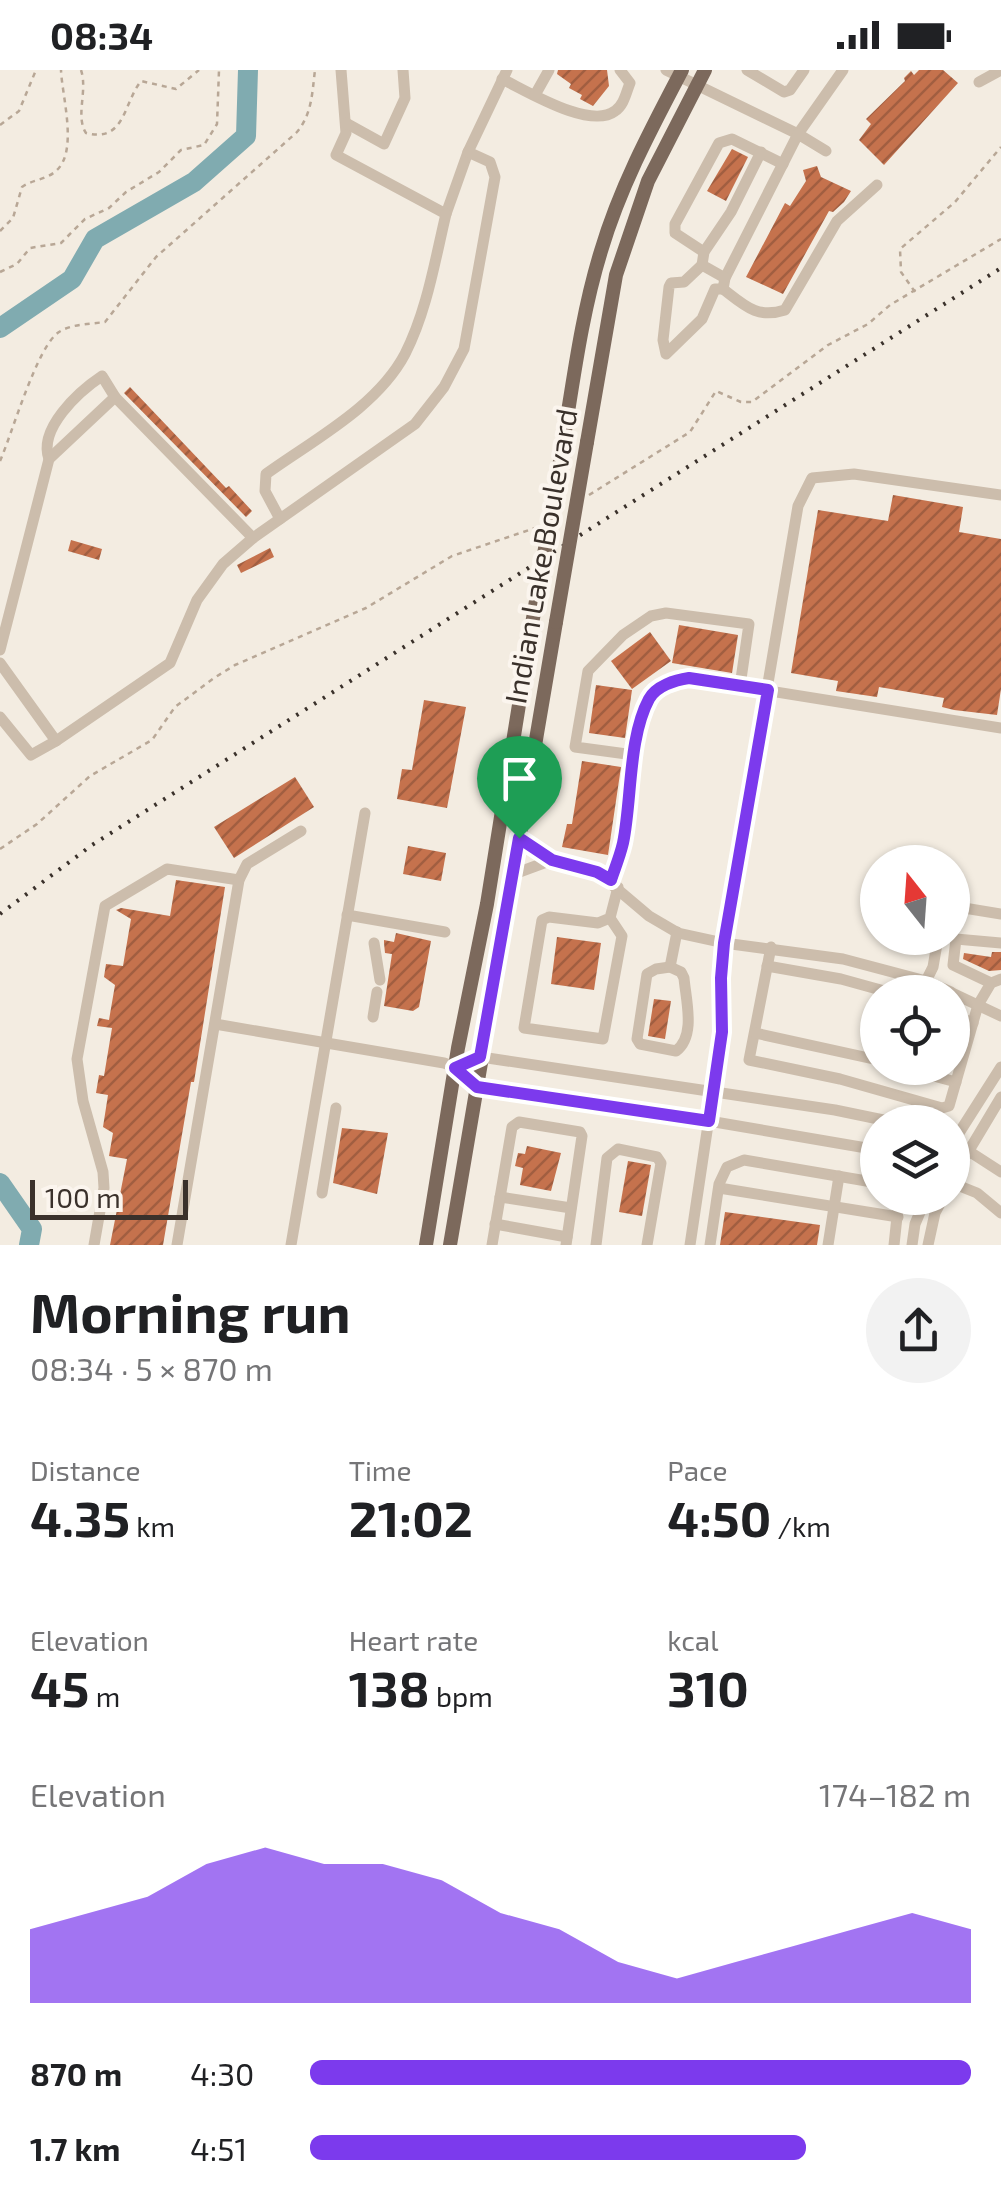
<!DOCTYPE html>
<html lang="en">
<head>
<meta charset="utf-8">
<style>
  :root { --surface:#fff; --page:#f2f2f2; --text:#202124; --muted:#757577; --accent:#7c3aed }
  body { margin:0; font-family:"Exo 2",sans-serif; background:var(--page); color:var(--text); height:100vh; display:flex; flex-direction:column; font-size:38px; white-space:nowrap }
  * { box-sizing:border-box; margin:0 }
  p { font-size:32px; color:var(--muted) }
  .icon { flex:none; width:55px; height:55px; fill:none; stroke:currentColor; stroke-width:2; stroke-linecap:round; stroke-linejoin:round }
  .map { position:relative; height:1175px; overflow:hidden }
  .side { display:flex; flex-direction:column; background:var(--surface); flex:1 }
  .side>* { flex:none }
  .needle { width:65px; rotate:343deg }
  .controls { position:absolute; left:860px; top:775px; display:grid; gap:20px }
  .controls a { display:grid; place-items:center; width:110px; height:110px; border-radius:50%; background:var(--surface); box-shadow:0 2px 8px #0004; font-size:50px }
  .scale { position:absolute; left:30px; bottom:25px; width:158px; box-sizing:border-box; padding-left:10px; border:5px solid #3a312b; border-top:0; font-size:28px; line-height:35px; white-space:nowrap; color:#3a312b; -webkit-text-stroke:8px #fbf5ee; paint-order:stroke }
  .pin { position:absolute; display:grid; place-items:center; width:85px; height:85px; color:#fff; margin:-102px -42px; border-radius:50% 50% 50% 0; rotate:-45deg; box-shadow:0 0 10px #0007 }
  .pin .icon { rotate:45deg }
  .round { display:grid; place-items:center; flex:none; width:105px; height:105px; border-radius:52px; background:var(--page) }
  .headline { display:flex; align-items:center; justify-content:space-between; height:170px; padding:0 30px }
  h1 { font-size:55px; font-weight:700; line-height:75px }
  .metrics { display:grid; grid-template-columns:repeat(3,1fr); gap:15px; height:170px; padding:10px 30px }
  .metrics div { display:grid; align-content:center }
  .metrics b { font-size:50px; font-weight:700 }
  .metrics small { font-size:28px; font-weight:400 }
  .metrics p { font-size:28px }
  .chart { height:280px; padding:20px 30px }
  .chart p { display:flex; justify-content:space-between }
  .chart svg { width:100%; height:180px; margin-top:10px; fill:var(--accent); opacity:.7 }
  ul { padding:0 30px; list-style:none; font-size:32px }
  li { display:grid; grid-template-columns:160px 120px 1fr; align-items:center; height:75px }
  li i { height:25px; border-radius:12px; background:var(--accent) }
  .status { display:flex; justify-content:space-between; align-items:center; height:70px; padding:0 50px; background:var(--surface); direction:ltr }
  .status svg { height:28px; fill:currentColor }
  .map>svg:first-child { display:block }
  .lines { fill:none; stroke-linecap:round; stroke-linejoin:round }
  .river { stroke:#80abb0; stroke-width:20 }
  .building { fill:url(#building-hatch) }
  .path { stroke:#b8a796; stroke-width:2.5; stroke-dasharray:5 5; stroke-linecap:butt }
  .minor { stroke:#ccbdac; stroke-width:11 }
  .major { stroke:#7c695c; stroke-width:14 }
  .rail { stroke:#3a312b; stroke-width:4; stroke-dasharray:2.5 8; stroke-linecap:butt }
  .major-bridge { stroke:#7c695c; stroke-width:14 }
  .route-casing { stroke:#fff; stroke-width:20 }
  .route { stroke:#7c3aed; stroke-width:12 }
  .labels { text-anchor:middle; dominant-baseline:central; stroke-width:8; stroke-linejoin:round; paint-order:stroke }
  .street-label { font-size:30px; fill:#3a312b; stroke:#fbf5ee }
</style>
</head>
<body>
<div class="status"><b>08:34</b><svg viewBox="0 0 49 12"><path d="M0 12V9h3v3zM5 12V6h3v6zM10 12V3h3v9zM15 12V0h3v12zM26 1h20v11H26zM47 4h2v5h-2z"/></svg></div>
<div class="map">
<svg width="1001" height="1175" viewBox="0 0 1001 1175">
  <defs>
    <pattern id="building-hatch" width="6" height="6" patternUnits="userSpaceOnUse" patternTransform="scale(2.5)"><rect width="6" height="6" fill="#c5724d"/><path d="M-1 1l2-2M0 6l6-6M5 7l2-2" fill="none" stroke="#a15e40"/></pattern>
  </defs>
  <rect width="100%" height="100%" fill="#f3ece1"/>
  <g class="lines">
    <!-- river -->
    <g class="river">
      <path d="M0,258l72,-49 23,-40 99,-57 52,-46 2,-66"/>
      <path d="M0,1113l32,46 -3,16"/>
    </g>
  </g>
  <!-- building -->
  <g class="building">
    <path d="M558,0h49l2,16 -16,20 -13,-7 2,-4 -13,-7 2,-4 -14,-10z"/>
    <path d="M919,0h24l15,13 -74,82 -25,-25 12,-16 -5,-5 39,-38 -1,-3 7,-7 3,4z"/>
    <path d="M732,79l16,8 -22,44 -19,-10z"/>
    <path d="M817,96l4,11 30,14 -7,11 -11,10 -4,-1 -46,83 -37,-17 39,-74 5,3 16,-25 -3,-11z"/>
    <path d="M130,317l96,101 3,-2 23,25 -6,6 -122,-124z"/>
    <path d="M893,425l70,12 -4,25 42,7v150l-4,26 -43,-5 -12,-3 2,-9 -65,-11 -2,10 -41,-6 2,-10 -47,-8 27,-163 70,11z"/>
    <path d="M71,470l31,9 -3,11 -31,-9z"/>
    <path d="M270,478l4,9 -33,16 -4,-8z"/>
    <path d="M679,555l59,10 -6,38 -60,-10z"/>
    <path d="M650,562l21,29 -39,28 -21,-28z"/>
    <path d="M596,615l36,5 -7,48 -36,-5z"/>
    <path d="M424,630l42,7 -19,101 -50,-9 5,-30 10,1z"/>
    <path d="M582,691l39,6 -13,88 -46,-8 5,-23h5z"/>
    <path d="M295,707l19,30 -80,51 -20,-31z"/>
    <path d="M408,776l38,7 -5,28 -38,-7z"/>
    <path d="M176,810l49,7 -31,195h-3l-28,163h-53l17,-86 -18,-3 4,-23 -10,-6 5,-32 -12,-2 3,-18 5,1 8,-48 -15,-2 2,-8 10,2 6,-35 -11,-8 2,-13 17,2 8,-47 -15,-9 5,-2 49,8z"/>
    <path d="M396,863l35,8 -12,66 -6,4 -29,-5 8,-52 -7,-1 -1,-10v-3l10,2z"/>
    <path d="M557,867l44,6 -7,47 -43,-6z"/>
    <path d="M992,882h9v18l-12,1 -26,-12 1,-6 27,4z"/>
    <path d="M654,929l17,2 -6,38 -17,-3z"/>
    <path d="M342,1058l46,5 -11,61 -44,-11z"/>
    <path d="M527,1076l34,7 -10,38 -31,-6 3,-17 -8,-2 3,-13 7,1z"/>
    <path d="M628,1091l23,4 -9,51 -23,-4z"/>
    <path d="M725,1142l95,13 -3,20h-97z"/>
  </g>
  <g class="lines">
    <!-- path -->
    <g class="path">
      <path d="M81,0c7,21 -6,46 5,63 39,10 37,-29 55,-52l35,8 23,-19"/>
      <path d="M0,55l19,-14 17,-41"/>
      <path d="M0,161l13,-13 9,-31c11,-8 25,-7 35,-17 21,-20 5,-74 4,-100"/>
      <path d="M0,202l17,-8 13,-16 31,-5 24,-24 24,-11 17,-16 33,-20 22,-22 23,-5 13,-21 2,-54"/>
      <path d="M915,222l-14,-20 -1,-23 55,-47 46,-55"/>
      <path d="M0,391c12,-27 37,-115 59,-129 12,-8 31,-8 46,-10l51,-65 140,-124c16,-18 16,-39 19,-63"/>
      <path d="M589,425l101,-63 26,-41 25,11h11l76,-57 40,-21 22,-19 111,-66"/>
      <path d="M0,779l37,-25 53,-48 62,-36 23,-33 39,-29 21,-13 131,-57 86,-52 83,-28"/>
    </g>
    <!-- minor -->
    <g class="minor">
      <path d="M341,0l5,63 -10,22 110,59 22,-62 39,-82"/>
      <path d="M666,0l132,64 45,-64"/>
      <path d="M747,0l37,22 6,-2 14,-20"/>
      <path d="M502,9c25,12 88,51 113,32 9,-6 11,-18 15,-28l-10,-13"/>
      <path d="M979,12l22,-12"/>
      <path d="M535,25l14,-25"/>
      <path d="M346,53l38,21 21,-46 -2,-28"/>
      <path d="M826,81l-28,-17 -73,144 -2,11c22,17 34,30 62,21l52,-89 40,-36"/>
      <path d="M704,182l-29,-19v-9l44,-81 13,-4 51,25"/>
      <path d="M702,195l-18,17 -13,1 -2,4 -6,53 3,14 36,-35 13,-30h8"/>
      <path d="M725,208l-23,-13 2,-13 27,-40 30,-60"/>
      <path d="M49,389c-11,-30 29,-67 53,-83l13,21"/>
      <path d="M280,449l-15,-28 1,-17c47,-34 111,-67 139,-120 22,-43 30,-94 41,-140"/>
      <path d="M0,580l49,-191 66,-62 138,141"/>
      <path d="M0,593l56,78 114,-78 27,-63 26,-36 30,-26 162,-114 29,-37 20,-38 31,-172 -5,-15 -22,-10"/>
      <path d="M0,647l31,38 25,-14"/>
      <path d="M634,685l-59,-8 13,-76 35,-36 28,-19 15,-3 83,11 -9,62"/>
      <path d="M519,769l33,21 45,12 52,44 29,17 46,10 119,16 83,22 25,11"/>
      <path d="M514,804l38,-14"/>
      <path d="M611,810c4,-12 9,-24 12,-37 9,-41 6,-108 26,-144 7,-13 26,-19 40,-21l312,50"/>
      <path d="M952,836l49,8"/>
      <path d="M347,845l98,17"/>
      <path d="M610,848l12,18 -19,103 -79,-11 18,-108 7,-3 49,6 12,-5 8,-31"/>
      <path d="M374,873l6,37"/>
      <path d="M771,877l-22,113 91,19 102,29 7,-2 29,-101 13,-22 10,-4"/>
      <path d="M767,896l74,13 47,13"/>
      <path d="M670,897l11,5 3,6c2,23 12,58 -8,73l-36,-7 -3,-5 10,-65 9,-5z"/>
      <path d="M670,897l7,-35"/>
      <path d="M926,911l7,-14 5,-29"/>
      <path d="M991,913l-38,-18 3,-26 45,4"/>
      <path d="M952,923l49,23"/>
      <path d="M952,945l21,8"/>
      <path d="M373,947l4,-25"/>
      <path d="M215,954l229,39 11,4 22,20 232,34 169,29"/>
      <path d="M755,963l123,27"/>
      <path d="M455,997l26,-10 354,53 58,12"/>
      <path d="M904,998l52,14"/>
      <path d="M952,1074l49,-77"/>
      <path d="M967,1080l34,22"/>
      <path d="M952,1109l49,-82"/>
      <path d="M952,1113l25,10 24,20"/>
      <path d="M719,1118l179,29"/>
      <path d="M322,1123l14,-85"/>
      <path d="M500,1127l71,11"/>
      <path d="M495,1154l72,13"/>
      <path d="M94,1175l10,-57 -1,-16 -20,-71 -6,-42 28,-153 62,-37 72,11"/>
      <path d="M177,1175l62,-365 8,-16 54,-33"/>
      <path d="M291,1175l74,-432"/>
      <path d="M492,1175l20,-118 7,-5 61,10 2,4 -16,109"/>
      <path d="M596,1175l11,-87 11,-9 39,8 4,6 -14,82"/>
      <path d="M690,1175l32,-214 -1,-53 3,-35 74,-437 14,-28 42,-4 147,21"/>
      <path d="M710,1175l9,-61 8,-17 17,-7 134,23"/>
      <path d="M828,1175l11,-69"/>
      <path d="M894,1175l5,-47"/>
      <path d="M912,1175l3,-21 11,-26"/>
      <path d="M928,1175l7,-32 8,-15"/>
    </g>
    <!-- major -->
    <g class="major">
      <path d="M587,372l29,-167 32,-94 57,-111"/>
      <path d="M560,391c12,-69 20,-142 41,-210 19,-64 50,-122 81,-181"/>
      <path d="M426,1175l32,-197 29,-144 44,-274"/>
      <path d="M450,1175l106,-623"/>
    </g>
    <!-- rail -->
    <path class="rail" d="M0,844l92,-69 909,-577"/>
    <!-- major-bridge -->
    <g class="major-bridge">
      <path d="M556,552l31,-180"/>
      <path d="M531,560l29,-169"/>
    </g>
  </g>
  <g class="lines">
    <!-- route casing -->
    <g class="route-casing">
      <path id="route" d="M689,608l79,12 -44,253 -3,35 1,54 -13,89 -232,-34 -22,-19 25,-11 39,-219 33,22 45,12 14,8c4,-12 9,-24 12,-37 9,-43 5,-105 26,-144 7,-13 26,-19 40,-21z"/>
    </g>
    <!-- route -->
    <use href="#route" class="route"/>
  </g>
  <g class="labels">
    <!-- street labels -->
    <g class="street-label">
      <text transform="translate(540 486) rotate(-80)">Indian Lake Boulevard</text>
    </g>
  </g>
</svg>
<div class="controls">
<a><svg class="needle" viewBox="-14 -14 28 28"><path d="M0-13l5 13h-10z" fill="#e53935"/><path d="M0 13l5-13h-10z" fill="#757577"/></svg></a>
<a><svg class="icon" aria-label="locate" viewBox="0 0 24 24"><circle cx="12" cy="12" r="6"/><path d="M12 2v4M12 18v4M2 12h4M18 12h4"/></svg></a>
<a><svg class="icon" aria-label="layers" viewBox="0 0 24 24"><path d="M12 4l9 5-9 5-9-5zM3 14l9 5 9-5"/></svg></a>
</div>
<div class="scale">100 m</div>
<div class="pin" style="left:519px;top:768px;background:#1e9e55"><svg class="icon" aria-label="arrive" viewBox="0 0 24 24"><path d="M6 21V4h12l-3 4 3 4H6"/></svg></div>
</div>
<section class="side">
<div class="headline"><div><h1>Morning run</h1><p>08:34 · 5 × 870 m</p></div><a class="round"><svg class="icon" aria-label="share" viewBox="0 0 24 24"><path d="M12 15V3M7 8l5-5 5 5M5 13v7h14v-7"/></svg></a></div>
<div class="metrics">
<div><p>Distance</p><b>4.35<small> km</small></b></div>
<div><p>Time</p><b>21:02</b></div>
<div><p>Pace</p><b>4:50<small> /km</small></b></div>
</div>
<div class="metrics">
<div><p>Elevation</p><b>45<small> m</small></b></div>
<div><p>Heart rate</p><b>138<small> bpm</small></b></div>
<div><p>kcal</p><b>310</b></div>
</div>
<div class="chart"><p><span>Elevation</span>174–182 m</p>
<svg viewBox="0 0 160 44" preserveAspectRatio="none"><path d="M0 44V26L10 22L20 18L30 10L40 6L50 10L60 10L70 14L80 22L90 26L100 34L110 38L120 34L130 30L140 26L150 22L160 26V44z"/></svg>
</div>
<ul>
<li><b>870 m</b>4:30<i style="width:100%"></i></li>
<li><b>1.7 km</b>4:51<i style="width:75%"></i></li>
</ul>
</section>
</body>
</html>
